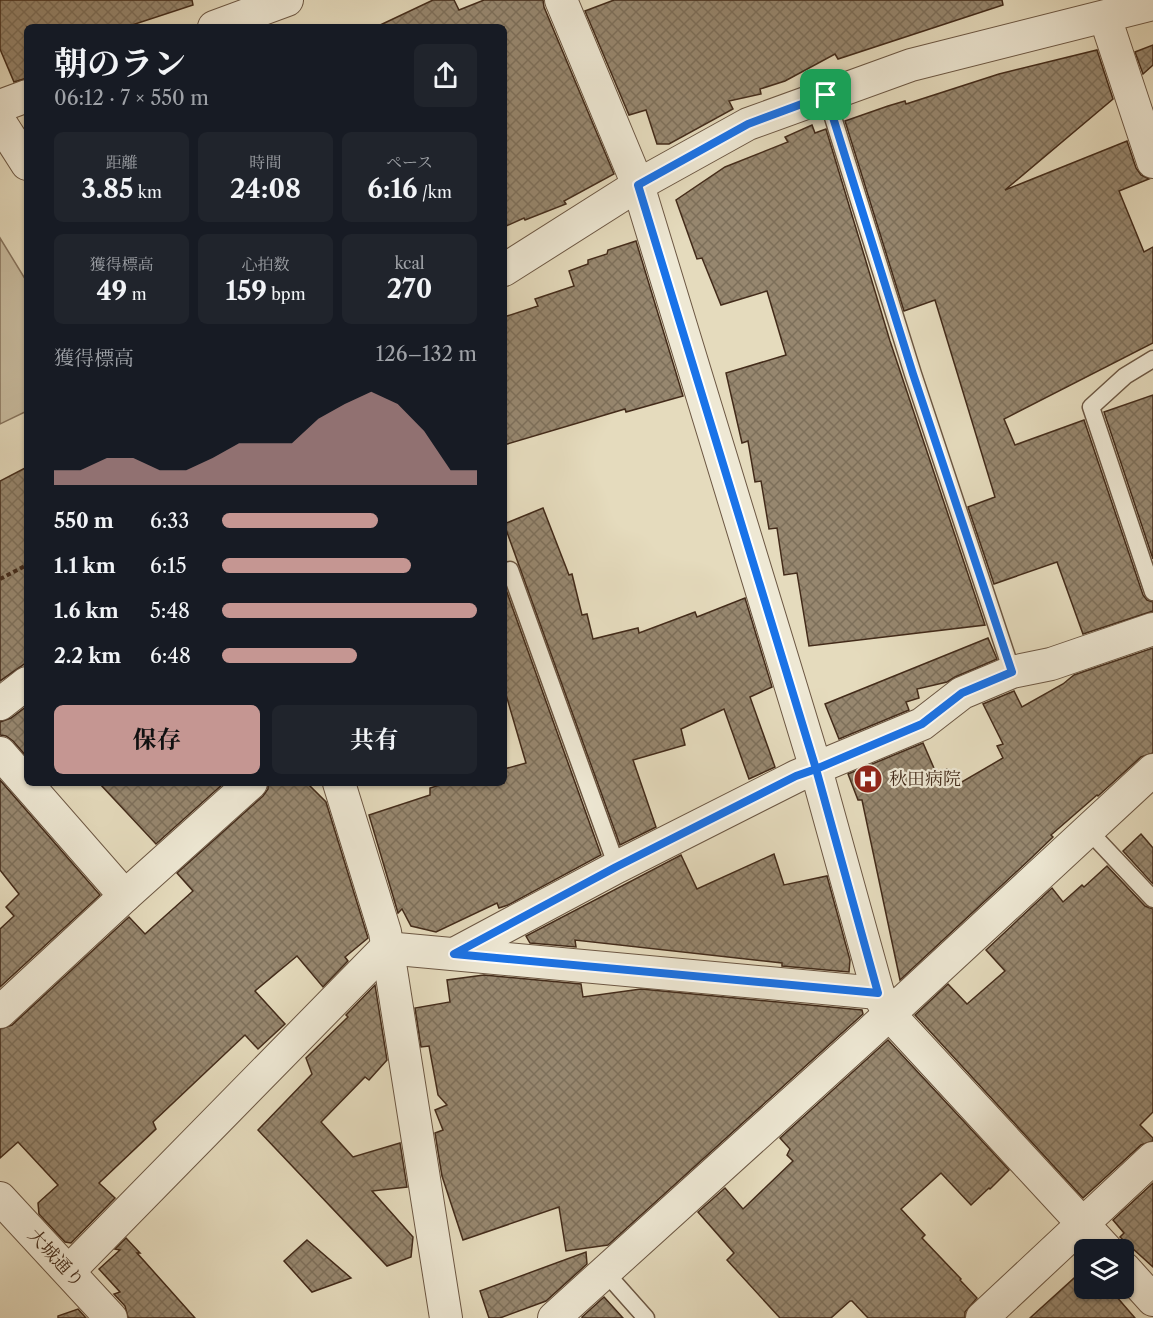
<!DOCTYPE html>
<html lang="ja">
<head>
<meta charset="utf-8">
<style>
  :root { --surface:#171b24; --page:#20242c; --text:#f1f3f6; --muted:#9ea1a6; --accent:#c59692 }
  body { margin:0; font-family:"Libre Caslon Text","Noto Serif JP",serif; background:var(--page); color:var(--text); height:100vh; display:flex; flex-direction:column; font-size:22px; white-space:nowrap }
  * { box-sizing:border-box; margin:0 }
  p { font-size:20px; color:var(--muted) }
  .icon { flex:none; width:33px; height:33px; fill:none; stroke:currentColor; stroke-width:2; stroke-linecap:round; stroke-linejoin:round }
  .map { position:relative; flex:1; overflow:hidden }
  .side { position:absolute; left:24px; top:24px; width:483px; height:762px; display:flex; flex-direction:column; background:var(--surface); border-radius:9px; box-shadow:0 2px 4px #0004 }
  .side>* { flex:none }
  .controls { position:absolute; left:1074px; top:1239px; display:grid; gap:12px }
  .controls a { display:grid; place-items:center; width:60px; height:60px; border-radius:9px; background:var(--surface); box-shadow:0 2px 4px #0004; font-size:30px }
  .pin { position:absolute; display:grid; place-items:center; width:51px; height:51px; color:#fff; margin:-26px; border-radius:12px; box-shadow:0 3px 9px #0006 }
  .round { display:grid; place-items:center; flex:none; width:63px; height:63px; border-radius:9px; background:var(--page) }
  .summary { display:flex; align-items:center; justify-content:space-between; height:102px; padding:0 30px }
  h1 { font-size:33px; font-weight:700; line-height:45px }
  .figures { display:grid; grid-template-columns:repeat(3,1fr); gap:9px; height:102px; padding:6px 30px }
  .figures div { display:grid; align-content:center; border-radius:9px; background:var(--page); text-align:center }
  .figures b { font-size:26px; font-weight:700 }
  .figures small { font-size:16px; font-weight:400 }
  .figures p { font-size:16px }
  .chart { height:168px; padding:12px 30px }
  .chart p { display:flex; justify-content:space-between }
  .chart svg { width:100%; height:108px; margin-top:6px; fill:var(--accent); opacity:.7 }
  .primary-button { display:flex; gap:12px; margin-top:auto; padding:12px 30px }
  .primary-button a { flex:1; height:69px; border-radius:9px; background:var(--accent); color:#111; font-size:24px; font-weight:700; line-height:69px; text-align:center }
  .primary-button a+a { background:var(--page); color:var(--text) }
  ul { padding:0 30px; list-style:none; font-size:20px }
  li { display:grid; grid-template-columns:96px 72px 1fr; align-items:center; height:45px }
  li i { height:15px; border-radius:8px; background:var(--accent) }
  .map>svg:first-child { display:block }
  .green { fill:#c9bda1; stroke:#86745e; stroke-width:1.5 }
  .building { fill:url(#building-cross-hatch); stroke:#432b1a; stroke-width:1.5 }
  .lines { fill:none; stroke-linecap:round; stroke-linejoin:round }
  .lane-casing { stroke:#6c5743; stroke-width:19 }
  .street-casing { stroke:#6c5743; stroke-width:34 }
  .path { stroke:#432b1a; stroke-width:4; stroke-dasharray:4.5 3; stroke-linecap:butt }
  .lane { stroke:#eee8d4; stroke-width:16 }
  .street { stroke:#eee8d4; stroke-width:32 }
  .route-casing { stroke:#fff; stroke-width:12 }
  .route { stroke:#1a73e8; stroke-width:8 }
  .labels { text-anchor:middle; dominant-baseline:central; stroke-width:4.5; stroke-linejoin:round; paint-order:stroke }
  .poi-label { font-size:18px; fill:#432b1a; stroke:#eee8d4; text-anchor:start }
  .street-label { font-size:18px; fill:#432b1a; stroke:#eee8d4 }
</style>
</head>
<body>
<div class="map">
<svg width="1153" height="1318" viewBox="0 0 1153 1318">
  <defs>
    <pattern id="building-cross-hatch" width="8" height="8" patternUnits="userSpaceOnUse" patternTransform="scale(1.5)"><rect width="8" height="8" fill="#97876f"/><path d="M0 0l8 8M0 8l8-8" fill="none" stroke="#7d6f5a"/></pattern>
  </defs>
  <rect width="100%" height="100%" fill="#e5dbbd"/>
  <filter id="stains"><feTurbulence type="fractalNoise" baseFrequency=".00333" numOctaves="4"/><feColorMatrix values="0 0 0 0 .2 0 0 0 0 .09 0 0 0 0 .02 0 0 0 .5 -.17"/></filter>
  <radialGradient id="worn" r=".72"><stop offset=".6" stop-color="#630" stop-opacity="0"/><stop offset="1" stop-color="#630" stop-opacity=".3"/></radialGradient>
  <!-- green -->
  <path class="green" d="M0,238l27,44v129l-27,13z"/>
  <!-- building -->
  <g class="building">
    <path d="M0,0h192l1,5 -67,22h-99v51l-13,4 -14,-33z"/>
    <path d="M433,0h21l5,10 25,-10h59l1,7 70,167 -50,27 2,3 -41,16 -1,-2 -20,9v-200h-128z"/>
    <path d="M614,0h388l1,5 -165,54 -3,-5 -50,27 -25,8 1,5 -32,7 4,8 -64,35h-12l-11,-34 -17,5 -44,-104z"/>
    <path d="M1153,45v20l-10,9 -8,-22z"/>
    <path d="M1097,50l16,49 -108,91 122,-49 9,27 5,7 8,4 -30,12 25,61 9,-5v96l-149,76 11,26 69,-25 59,175 4,5 6,2v9l-70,23 -26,-72 -63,22 -26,-77 27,-10 -60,-197 -31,11 -59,-190 43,-15 17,-5 1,3 93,-30z"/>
    <path d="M812,125l3,8 11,-4 64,212 95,284 -176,21 -12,-73 -13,2 -7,-47 -8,1 -8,-48 -6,1 -7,-41 -6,2 -16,-70 60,-18 -19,-64 -46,14 -19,-47 -5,1 -21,-59 49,-33 63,-25 -3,-5z"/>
    <path d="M636,241l47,155 -57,16 -1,-3 -121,36v-128l34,-11 -3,-7 39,-13 -5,-15 19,-7v-4l19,-6 1,-4z"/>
    <path d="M1153,395v164l-49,-147z"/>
    <path d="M27,467v195l-27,19v-200z"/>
    <path d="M543,508l26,67 3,-1 10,41 5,-1 6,25 45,-11 1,5 56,-21 2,5 48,-19 27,89 -22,10 25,70 -26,12 -25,-70 -43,20 4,16 -52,15 23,67 -36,18 -116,-321z"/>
    <path d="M504,584l97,271 -93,50 -9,3 -2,-5 -61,29 -25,-6 -9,-17 -4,4 -29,-98 61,-20v-7l16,-5h58v-14l22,-6 -22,-75z"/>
    <path d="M988,638l9,21 -42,18 -8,5 -30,7 2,9 -13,4 3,8 -70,29 -14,-35z"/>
    <path d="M1153,648v105l-12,4 -43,39 -1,-1 -46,40 2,2 -25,24 -128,119 -38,-180h-4l-10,-26 75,-31 14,32 10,-6 8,17 48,-28 -6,-12 6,-2 -20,-40 31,-13 8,16 41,-23 11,-9z"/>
    <path d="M27,706v51l-14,-16 -7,-5 -6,-1v-13l11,-4z"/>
    <path d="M0,780l100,115 -100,92v-58l14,-13 -8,-9 13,-13 -19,-24z"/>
    <path d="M99,783h125l-68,61z"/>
    <path d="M268,783h39l19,19 42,136 -23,19 3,4 -25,26 -26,-31 -42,35 30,33 -27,25 -13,-14 -92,87 3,7 -57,54 16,15 -44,45 -6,-1 -26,-28 -1,-11 20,-18 -40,-43 -18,16v-129l12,-4 117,-108 16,17 48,-43 -16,-18 86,-77 5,-7z"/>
    <path d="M1141,834l12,14v36l-30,-33z"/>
    <path d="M774,854l10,31 43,-9 23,84 -1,12 -67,-6v-3l-207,-23 1,7 -46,-4 -4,-7 155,-81 16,34z"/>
    <path d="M1107,866l38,40 8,3v203l-13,13 13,13v3l-12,4 -58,53 -168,-183 33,-31 19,20 38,-33 -19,-21 66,-62 11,14 19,-17 2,2z"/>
    <path d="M484,975l97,9 2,13 58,-8 221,21 1,4 -255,231 -42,6 -7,-44 -96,33 -21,-64 -7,-43 8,-3 -8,-20 12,-5 -9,-10 -9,-49 -8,1 -6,-39 35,-6 -3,-22z"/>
    <path d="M375,985l12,75 -18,20 -4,-3 -44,45 32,35 47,-14 7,44 -35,4 41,46 -2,20 -24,9 -129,-136 54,-56 -6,-16 42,-41 -2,-2z"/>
    <path d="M888,1040l121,130 -19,19 -1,-1 -18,17 -30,-32 -40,36 24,26 -3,3 39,41 -1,1 17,18 -12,14v6h-97l-16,-17h-2l-19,17h-51l-53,-58 7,-7 -36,-41 27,-24 18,21 50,-48 -6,-6 3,-6 -10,-11z"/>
    <path d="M1153,1183v84l-33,-30 4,-4 -11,-13z"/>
    <path d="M126,1238l14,15h-3l58,65h-67l-3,-12 -11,-12 6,-2 -21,-23 21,-19 -5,-1z"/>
    <path d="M307,1240l44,38 -39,14 -28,-31z"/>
    <path d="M586,1252l1,12 -41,37 -46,17h-11l-9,-27z"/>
    <path d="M1084,1269v19h25l26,30h-105z"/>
    <path d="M604,1297l19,21h-41v-1z"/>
    <path d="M78,1309l8,9h-28v-2z"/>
  </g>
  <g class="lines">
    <!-- lane casing -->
    <g class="lane-casing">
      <g id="lane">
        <path d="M826,95l87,279 99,298"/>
        <path d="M1153,359l-28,17 -34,31 62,185"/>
        <path d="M510,570l107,297"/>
        <path d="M1088,830l65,69"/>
        <path d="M605,1272l41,46"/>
      </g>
    </g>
    <!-- street casing -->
    <g class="street-casing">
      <g id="street">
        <path d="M561,0l77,185 178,584 62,224 11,21 218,236"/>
        <path d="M1105,17l48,145"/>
        <path d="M214,27l73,-27"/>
        <path d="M0,106l27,-10"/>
        <path d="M0,122l27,42"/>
        <path d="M504,270l134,-85 110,-61 163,-59 242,-61"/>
        <path d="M0,704l27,-21"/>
        <path d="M0,753l125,143"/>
        <path d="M339,783l46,149 61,386"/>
        <path d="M454,954l163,-87 180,-91 125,-52 40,-31 50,-21 39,-8 102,-35"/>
        <path d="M0,1012l125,-116 126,-113"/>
        <path d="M0,1198l111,120"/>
        <path d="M1124,1268l29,32"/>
        <path d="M69,1271l317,-323 492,45"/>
        <path d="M554,1318l315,-285 284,-263"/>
        <path d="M982,1318l171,-160"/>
      </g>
    </g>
    <!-- path -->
    <path class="path" d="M0,579l27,-14"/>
    <!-- lane -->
    <use href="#lane" class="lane"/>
    <!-- street -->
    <use href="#street" class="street"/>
  </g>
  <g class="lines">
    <!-- route casing -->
    <g class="route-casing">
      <path id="route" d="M826,95l-78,29 -110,61 178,584 -20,7 -180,91 -162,87 424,39 -62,-224 106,-45 40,-31 50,-21 -99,-298 -87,-279"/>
    </g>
    <!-- route -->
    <use href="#route" class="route"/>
  </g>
  <!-- icons -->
  <defs>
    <g id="hospital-disc" transform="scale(1.5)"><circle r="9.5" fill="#8f2418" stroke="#eee8d4"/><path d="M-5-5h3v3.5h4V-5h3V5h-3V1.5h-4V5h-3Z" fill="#fff"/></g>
  </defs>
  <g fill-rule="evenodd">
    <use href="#hospital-disc" x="868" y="779"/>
  </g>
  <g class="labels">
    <!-- poi labels -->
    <g class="poi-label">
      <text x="889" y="779">秋田病院</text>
    </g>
    <!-- street labels -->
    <g class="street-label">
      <text transform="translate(56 1258) rotate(47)">大城通り</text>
    </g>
  </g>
  <rect width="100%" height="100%" filter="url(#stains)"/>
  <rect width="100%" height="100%" fill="url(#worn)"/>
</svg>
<div class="controls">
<a><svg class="icon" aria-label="layers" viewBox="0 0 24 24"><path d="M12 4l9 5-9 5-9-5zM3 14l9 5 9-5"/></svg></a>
</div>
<div class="pin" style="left:826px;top:95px;background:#1e9e55"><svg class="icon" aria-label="arrive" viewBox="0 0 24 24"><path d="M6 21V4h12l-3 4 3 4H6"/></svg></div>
<section class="side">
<div class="summary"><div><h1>朝のラン</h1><p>06:12 · 7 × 550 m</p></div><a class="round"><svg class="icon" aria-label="share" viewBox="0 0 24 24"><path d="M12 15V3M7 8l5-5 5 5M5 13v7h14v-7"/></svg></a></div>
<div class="figures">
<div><p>距離</p><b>3.85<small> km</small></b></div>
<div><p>時間</p><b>24:08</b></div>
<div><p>ペース</p><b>6:16<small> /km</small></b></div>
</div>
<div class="figures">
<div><p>獲得標高</p><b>49<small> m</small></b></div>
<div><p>心拍数</p><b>159<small> bpm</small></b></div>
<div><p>kcal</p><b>270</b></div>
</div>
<div class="chart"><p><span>獲得標高</span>126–132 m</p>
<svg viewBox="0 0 160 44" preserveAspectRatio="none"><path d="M0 44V38L10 38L20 33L30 33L40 38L50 38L60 33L70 27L80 27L90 27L100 17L110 11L120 6L130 11L140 22L150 38L160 38V44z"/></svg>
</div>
<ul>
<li><b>550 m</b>6:33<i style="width:61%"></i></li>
<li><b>1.1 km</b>6:15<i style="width:74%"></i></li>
<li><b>1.6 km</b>5:48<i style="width:100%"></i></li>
<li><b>2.2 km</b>6:48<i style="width:53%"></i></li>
</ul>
<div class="primary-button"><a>保存</a><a>共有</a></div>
</section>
</div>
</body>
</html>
